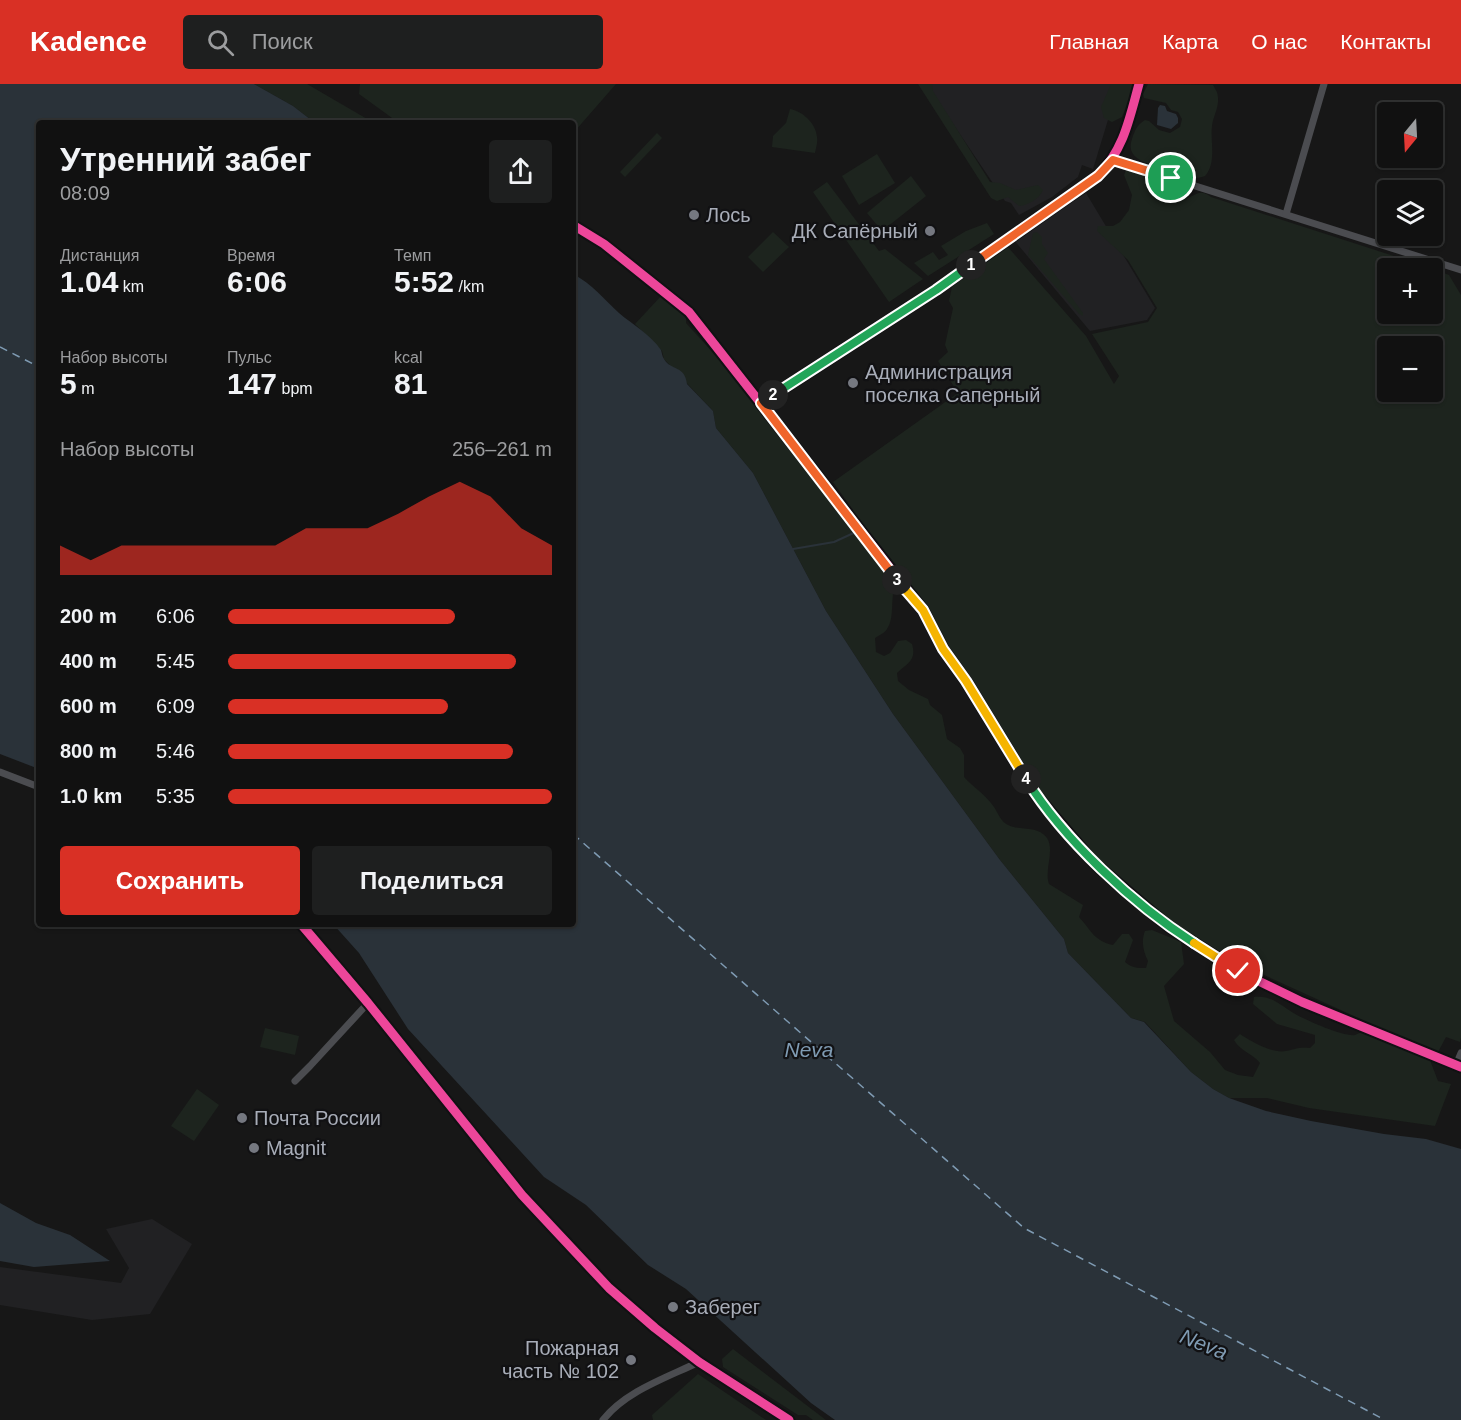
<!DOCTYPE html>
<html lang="ru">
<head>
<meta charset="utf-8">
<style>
  :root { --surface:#111; --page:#1e1f1f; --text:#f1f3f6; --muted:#9c9d9f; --line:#303131; --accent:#d93025 }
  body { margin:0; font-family:Arial,sans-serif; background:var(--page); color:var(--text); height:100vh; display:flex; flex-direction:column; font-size:22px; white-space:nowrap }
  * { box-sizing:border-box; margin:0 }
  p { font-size:20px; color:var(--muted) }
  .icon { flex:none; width:33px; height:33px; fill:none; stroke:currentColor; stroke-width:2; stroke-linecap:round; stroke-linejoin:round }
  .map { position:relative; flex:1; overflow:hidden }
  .drawer { position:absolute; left:36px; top:36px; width:540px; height:807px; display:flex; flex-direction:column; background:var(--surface); border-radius:6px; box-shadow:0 2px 4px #0004,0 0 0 2px var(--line) }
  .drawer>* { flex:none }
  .needle { width:39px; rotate:198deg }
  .tools { position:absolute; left:1377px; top:18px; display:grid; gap:12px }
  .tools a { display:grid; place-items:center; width:66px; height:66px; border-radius:6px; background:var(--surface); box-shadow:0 2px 4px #0004,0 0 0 2px var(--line); font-size:30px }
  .pin { position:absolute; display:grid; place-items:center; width:51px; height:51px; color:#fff; margin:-26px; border:3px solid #fff; border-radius:50%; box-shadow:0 2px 6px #0007 }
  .km { position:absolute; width:30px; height:30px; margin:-15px; border-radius:50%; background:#222; color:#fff; font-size:16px; line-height:30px; text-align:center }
  .round { display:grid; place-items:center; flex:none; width:63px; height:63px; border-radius:6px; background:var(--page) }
  .overview { display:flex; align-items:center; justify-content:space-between; height:102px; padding:0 24px }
  h1 { font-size:33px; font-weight:700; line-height:45px }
  .stats { display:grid; grid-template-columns:repeat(3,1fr); gap:9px; height:102px; padding:6px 24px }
  .stats div { display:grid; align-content:center }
  .stats b { font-size:30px; font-weight:700 }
  .stats small { font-size:16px; font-weight:400 }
  .stats p { font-size:16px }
  .chart { height:168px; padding:12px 24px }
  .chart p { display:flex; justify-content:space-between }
  .chart svg { width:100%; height:108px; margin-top:6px; fill:var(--accent); opacity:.7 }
  .action { display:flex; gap:12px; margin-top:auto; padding:12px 24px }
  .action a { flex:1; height:69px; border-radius:6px; background:var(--accent); color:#fff; font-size:24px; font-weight:700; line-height:69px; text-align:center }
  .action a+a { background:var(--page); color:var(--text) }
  ul { padding:0 24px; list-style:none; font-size:20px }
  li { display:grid; grid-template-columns:96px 72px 1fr; align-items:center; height:45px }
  li i { height:15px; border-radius:8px; background:var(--accent) }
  header { display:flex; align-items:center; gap:36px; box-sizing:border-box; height:84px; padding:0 30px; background:var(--accent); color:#fff }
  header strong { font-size:28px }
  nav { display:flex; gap:33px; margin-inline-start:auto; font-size:21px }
  .search { width:420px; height:54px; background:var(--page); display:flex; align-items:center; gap:15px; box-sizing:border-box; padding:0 21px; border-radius:6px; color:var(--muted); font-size:22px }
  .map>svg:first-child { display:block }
  .built { fill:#212123 }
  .green { fill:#1d241e; fill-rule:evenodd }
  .water { fill:#2a3239 }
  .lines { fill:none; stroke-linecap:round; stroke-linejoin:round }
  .stream { stroke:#2a3239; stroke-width:2 }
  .ferry { stroke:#7f9bb3; stroke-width:1.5; stroke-dasharray:8 6; stroke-linecap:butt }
  .street { stroke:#4b4c50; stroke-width:7 }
  .secondary { stroke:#4a4a4e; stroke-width:9 }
  .cycleway-casing { stroke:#111113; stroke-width:13 }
  .cycleway { stroke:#ed469a; stroke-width:9 }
  .split-1-casing { stroke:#fff; stroke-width:12 }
  .split-2-casing { stroke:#fff; stroke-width:12 }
  .split-3-casing { stroke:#fff; stroke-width:12 }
  .split-4-casing { stroke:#fff; stroke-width:12 }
  .split-5-casing { stroke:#fff; stroke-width:12 }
  .split-6-casing { stroke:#fff; stroke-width:12 }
  .split-1 { stroke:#f0652b; stroke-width:8 }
  .split-2 { stroke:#22a559; stroke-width:8 }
  .split-3 { stroke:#f0652b; stroke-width:8 }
  .split-4 { stroke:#f5b400; stroke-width:8 }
  .split-5 { stroke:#22a559; stroke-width:8 }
  .split-6 { stroke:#f5b400; stroke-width:8 }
  .poi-dot { fill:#757880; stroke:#111113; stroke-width:2 }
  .labels { text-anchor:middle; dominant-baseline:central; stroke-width:4.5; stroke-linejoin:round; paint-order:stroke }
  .poi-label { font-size:20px; fill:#a8adb8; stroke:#111113; text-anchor:start }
  .water-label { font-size:21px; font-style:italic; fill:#7f9bb3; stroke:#111113 }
</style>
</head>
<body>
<header>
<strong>Kadence</strong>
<div class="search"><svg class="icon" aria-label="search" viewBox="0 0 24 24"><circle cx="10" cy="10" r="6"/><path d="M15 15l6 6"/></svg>Поиск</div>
<nav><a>Главная</a><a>Карта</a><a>О нас</a><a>Контакты</a></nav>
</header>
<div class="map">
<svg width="1461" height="1336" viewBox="0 0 1461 1336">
  <rect width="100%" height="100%" fill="#171717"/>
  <!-- built -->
  <g class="built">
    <path d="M926,0h193l-26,85 -11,-4 -4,12 -26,20 -33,18 -8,-12 -6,-2z"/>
    <path d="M1086,109l69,115 -8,12 -57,11 -76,-91z"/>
    <path d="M152,1135l40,25 -42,70 -58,6 -92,-15v-38l121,16 8,-15 -23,-39z"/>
  </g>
  <!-- green -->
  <g class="green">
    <path d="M254,0h53l67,39h-59l-22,-17z"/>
    <path d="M360,0h256l-41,47 2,37 -4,11v-56h-174l-40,-29z"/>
    <path d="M918,0h14l1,7 57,91 10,1 16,7 22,-5 5,5c-4,9 -14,15 -24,16l-11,-9 -11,4 -6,-3z"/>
    <path d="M1111,0h24l-13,33 -10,5 -8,-4 -3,-11z"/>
    <path d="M1148,0l65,1c3,5 5,8 5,13 1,9 -5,19 -6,28 -2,15 5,37 -7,50 -13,5 -18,-2 -31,-6 -15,-4 -51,-7 -42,-31 3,-9 5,-14 13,-19l4,1 10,9 11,3 10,-6 2,-8 -4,-7 -7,-2 -5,-7 -22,-5 -1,-4z"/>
    <path d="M790,25c12,2 26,14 27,28 1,5 -1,11 -2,16l-43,-6 1,-11 13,-13z"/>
    <path d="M657,49l5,5 -37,39 -5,-5z"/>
    <path d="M877,70l18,29 -36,22 -17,-29z"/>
    <path d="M1127,84l49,19 5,5 2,7c12,-2 16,-12 28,-2l220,71h-43v46h44l1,-45 16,6 12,20v743l-1,4 -14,-5 -9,17 -199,-91 -67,-42 -74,-63 -58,-69 -69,-109 -25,-34 -20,-40 -16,-18 -76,-106 125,-89 -20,-32 10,-9 -3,-7 8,-37 -4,-7 4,-19 54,-36 79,90 28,48 5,-8 -27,-42 56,-12 9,-14 -29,-48 -31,-29 1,-5h15l7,-4 9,-12 3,-15 -8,-20zM1388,262h44v46h-44z"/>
    <path d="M911,92l15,20 -44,35 -15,-18z"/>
    <path d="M827,98l52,69 6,-2 38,30 -34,23 -76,-110z"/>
    <path d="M987,139l7,11 -66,42 -14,-13 19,-11 6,8 9,-5 -7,-9 25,-15z"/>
    <path d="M773,148l16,15 -26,25 -15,-15z"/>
    <path d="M1037,148l5,5v7l6,9 -4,6 39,54v3l-4,-2 -51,-59 5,-22z"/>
    <path d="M662,211l24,20v8c76,82 145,171 209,263 -5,13 0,32 -8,43 -2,4 -9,7 -12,9l1,14 8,4 6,-3 8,-12 8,-1 6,4c5,17 -5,19 -15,29l1,8 11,9 19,9 2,6 12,10 5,24 13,9 4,7v22c9,10 22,18 30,30 4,6 7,15 14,18 11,6 30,0 39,13 8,13 -3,31 2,46l34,21 -4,12c12,13 15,24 34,28l9,-11h7l4,6 -8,22c7,6 12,6 21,6l2,-7c-5,-10 -7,-20 -3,-30l7,-1 29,12 3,22 -20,22 10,35 36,31 15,18 13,5 15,2 7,-14c-8,-10 -20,-12 -26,-23l6,-6c10,7 33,20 46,17 11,-2 11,-4 24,-3l5,-5v-8l-38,-11 -24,-20 1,-7c20,-2 27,10 43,18 11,6 47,22 58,20 3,-1 6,-3 9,-4l64,24 10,26 13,3 -16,42 -126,-18 -42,-10h-38l-16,-9 -22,-17 -46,-50 -14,-4 -63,-65 -4,-14 -64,-79 -107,-146 -67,-103 -73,-138 -37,-45 -3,-17 -49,-52 -2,-8 -27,-27z"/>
    <path d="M265,944l34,8 -4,19 -35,-8z"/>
    <path d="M197,1005l22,16 -25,36 -23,-15z"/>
    <path d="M733,1265l93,71h-13l-7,-5h-8l-75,-48 -1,-8z"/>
    <path d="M698,1290l68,46h-113l-1,-5z"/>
  </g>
  <!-- water -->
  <g class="water">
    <path d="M0,0h254l39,22 22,17h-276v646l-39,-15z"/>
    <path d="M1160,21l5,1 2,5 9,3 2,4v5l-7,6 -14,-4 1,-17z"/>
    <path d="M573,190c19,10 31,25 46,39 14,12 31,21 42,37 1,3 1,6 3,9 7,12 21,6 23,25l26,27 3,17 37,45 73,138 67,103 107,146 64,79 4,14 63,65 13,4 47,50 22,17 16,9 37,13 45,10 73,13 42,5 35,10v271h-626l-24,-17 -125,-114 -38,-24 -62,-60 -42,-28 -136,-148 -49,-76 -26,-29h240z"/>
    <path d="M0,1119l36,20 34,12 40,26 -76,6 -34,-6z"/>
  </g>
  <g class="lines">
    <!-- stream -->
    <path class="stream" d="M793,465l41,-7 24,-11"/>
    <!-- ferry -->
    <g class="ferry">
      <path d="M0,263l39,20"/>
      <path d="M573,750l451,394 361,192"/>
    </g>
    <!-- street -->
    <g class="street">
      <path d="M1113,76l348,110"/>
      <path d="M1286,130l38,-130"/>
      <path d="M573,141l31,19 85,68 234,298 20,39 23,32 69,113 59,69 75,64 69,44 64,31 159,65"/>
      <path d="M761,319l175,-113 162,-114c26,-27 31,-56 41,-92"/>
      <path d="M0,688l39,15"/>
      <path d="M1456,981l5,-12"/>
      <path d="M295,997l15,-15 58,-63"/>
      <path d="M603,1336c23,-29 63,-42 96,-58"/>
    </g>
    <!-- secondary -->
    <path class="secondary" d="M301,840l67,79 154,192 87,93 46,40 44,34 90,58"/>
    <!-- cycleway casing -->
    <g class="cycleway-casing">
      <g id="cycleway">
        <path d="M573,141l31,19 85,68 234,298 20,39 23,32 69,113 59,69 75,64 69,44 64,31 159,65"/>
        <path d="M761,319l175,-113 162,-114c26,-27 31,-56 41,-92"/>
        <path d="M301,840l67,79 154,192 87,93 46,40 44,34 90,58"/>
      </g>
    </g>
    <!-- cycleway -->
    <use href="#cycleway" class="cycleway"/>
  </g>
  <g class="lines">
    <!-- split-1 casing -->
    <g class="split-1-casing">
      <path id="split-1" d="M971,181l127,-89 15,-16 58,18"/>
    </g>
    <!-- split-2 casing -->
    <g class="split-2-casing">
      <path id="split-2" d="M773,311l163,-105 35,-25"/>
    </g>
    <!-- split-3 casing -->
    <g class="split-3-casing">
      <path id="split-3" d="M773,311l-12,8 136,177"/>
    </g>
    <!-- split-4 casing -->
    <g class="split-4-casing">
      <path id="split-4" d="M897,496l26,30 20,39 23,32 60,98"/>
    </g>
    <!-- split-5 casing -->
    <g class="split-5-casing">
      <path id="split-5" d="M1026,695c38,61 107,125 168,164"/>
    </g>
    <!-- split-6 casing -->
    <g class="split-6-casing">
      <path id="split-6" d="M1194,859l44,28"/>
    </g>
    <!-- split-1 -->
    <use href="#split-1" class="split-1"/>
    <!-- split-2 -->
    <use href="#split-2" class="split-2"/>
    <!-- split-3 -->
    <use href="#split-3" class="split-3"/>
    <!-- split-4 -->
    <use href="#split-4" class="split-4"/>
    <!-- split-5 -->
    <use href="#split-5" class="split-5"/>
    <!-- split-6 -->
    <use href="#split-6" class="split-6"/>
  </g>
  <!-- markers -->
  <g class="poi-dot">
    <circle cx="694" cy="131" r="6"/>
    <circle cx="930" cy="147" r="6"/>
    <circle cx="853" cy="299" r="6"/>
    <circle cx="242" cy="1034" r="6"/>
    <circle cx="254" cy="1064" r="6"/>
    <circle cx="673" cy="1223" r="6"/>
    <circle cx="631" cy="1276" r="6"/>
  </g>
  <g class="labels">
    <!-- poi labels -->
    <g class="poi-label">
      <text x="706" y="131">Лось</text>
      <text x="918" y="147" text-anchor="end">ДК Сапёрный</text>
      <text x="865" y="288">Администрация<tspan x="865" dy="23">поселка Саперный</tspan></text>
      <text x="254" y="1034">Почта России</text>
      <text x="266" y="1064">Magnit</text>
      <text x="685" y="1223">Заберег</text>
      <text x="619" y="1264" text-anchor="end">Пожарная<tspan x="619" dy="23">часть № 102</tspan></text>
    </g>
    <!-- water labels -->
    <g class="water-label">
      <text x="809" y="965">Neva</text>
      <text transform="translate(1204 1260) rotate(22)">Neva</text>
    </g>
  </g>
</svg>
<div class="tools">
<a><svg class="needle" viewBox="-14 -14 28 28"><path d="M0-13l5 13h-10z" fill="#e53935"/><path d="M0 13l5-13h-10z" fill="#9c9d9f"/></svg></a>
<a><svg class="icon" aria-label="layers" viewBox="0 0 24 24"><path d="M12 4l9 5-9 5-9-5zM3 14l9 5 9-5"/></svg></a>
<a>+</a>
<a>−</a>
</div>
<div class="pin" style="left:1171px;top:94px;background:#1e9e55"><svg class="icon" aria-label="arrive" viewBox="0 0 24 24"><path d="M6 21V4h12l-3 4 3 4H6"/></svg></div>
<div class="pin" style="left:1238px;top:887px;background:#d93025"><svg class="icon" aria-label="check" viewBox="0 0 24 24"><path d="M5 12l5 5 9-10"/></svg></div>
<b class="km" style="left:971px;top:181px">1</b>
<b class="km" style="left:773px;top:311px">2</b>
<b class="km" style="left:897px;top:496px">3</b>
<b class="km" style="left:1026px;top:695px">4</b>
<section class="drawer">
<div class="overview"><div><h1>Утренний забег</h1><p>08:09</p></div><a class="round"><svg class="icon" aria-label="share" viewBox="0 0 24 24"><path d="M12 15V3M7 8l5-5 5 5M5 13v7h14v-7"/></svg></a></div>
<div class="stats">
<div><p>Дистанция</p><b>1.04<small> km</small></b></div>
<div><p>Время</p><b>6:06</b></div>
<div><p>Темп</p><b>5:52<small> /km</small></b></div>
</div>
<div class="stats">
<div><p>Набор высоты</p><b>5<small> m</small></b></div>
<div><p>Пульс</p><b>147<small> bpm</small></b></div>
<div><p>kcal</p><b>81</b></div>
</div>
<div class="chart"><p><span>Набор высоты</span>256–261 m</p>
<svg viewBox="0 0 160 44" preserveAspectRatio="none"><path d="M0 44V32L10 38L20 32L30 32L40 32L50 32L60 32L70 32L80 25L90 25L100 25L110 19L120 12L130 6L140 12L150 25L160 32V44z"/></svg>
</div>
<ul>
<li><b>200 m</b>6:06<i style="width:70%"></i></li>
<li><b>400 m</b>5:45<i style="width:89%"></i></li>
<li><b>600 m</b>6:09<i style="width:68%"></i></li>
<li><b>800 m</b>5:46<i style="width:88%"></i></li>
<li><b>1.0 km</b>5:35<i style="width:100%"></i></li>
</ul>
<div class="action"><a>Сохранить</a><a>Поделиться</a></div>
</section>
</div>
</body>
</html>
